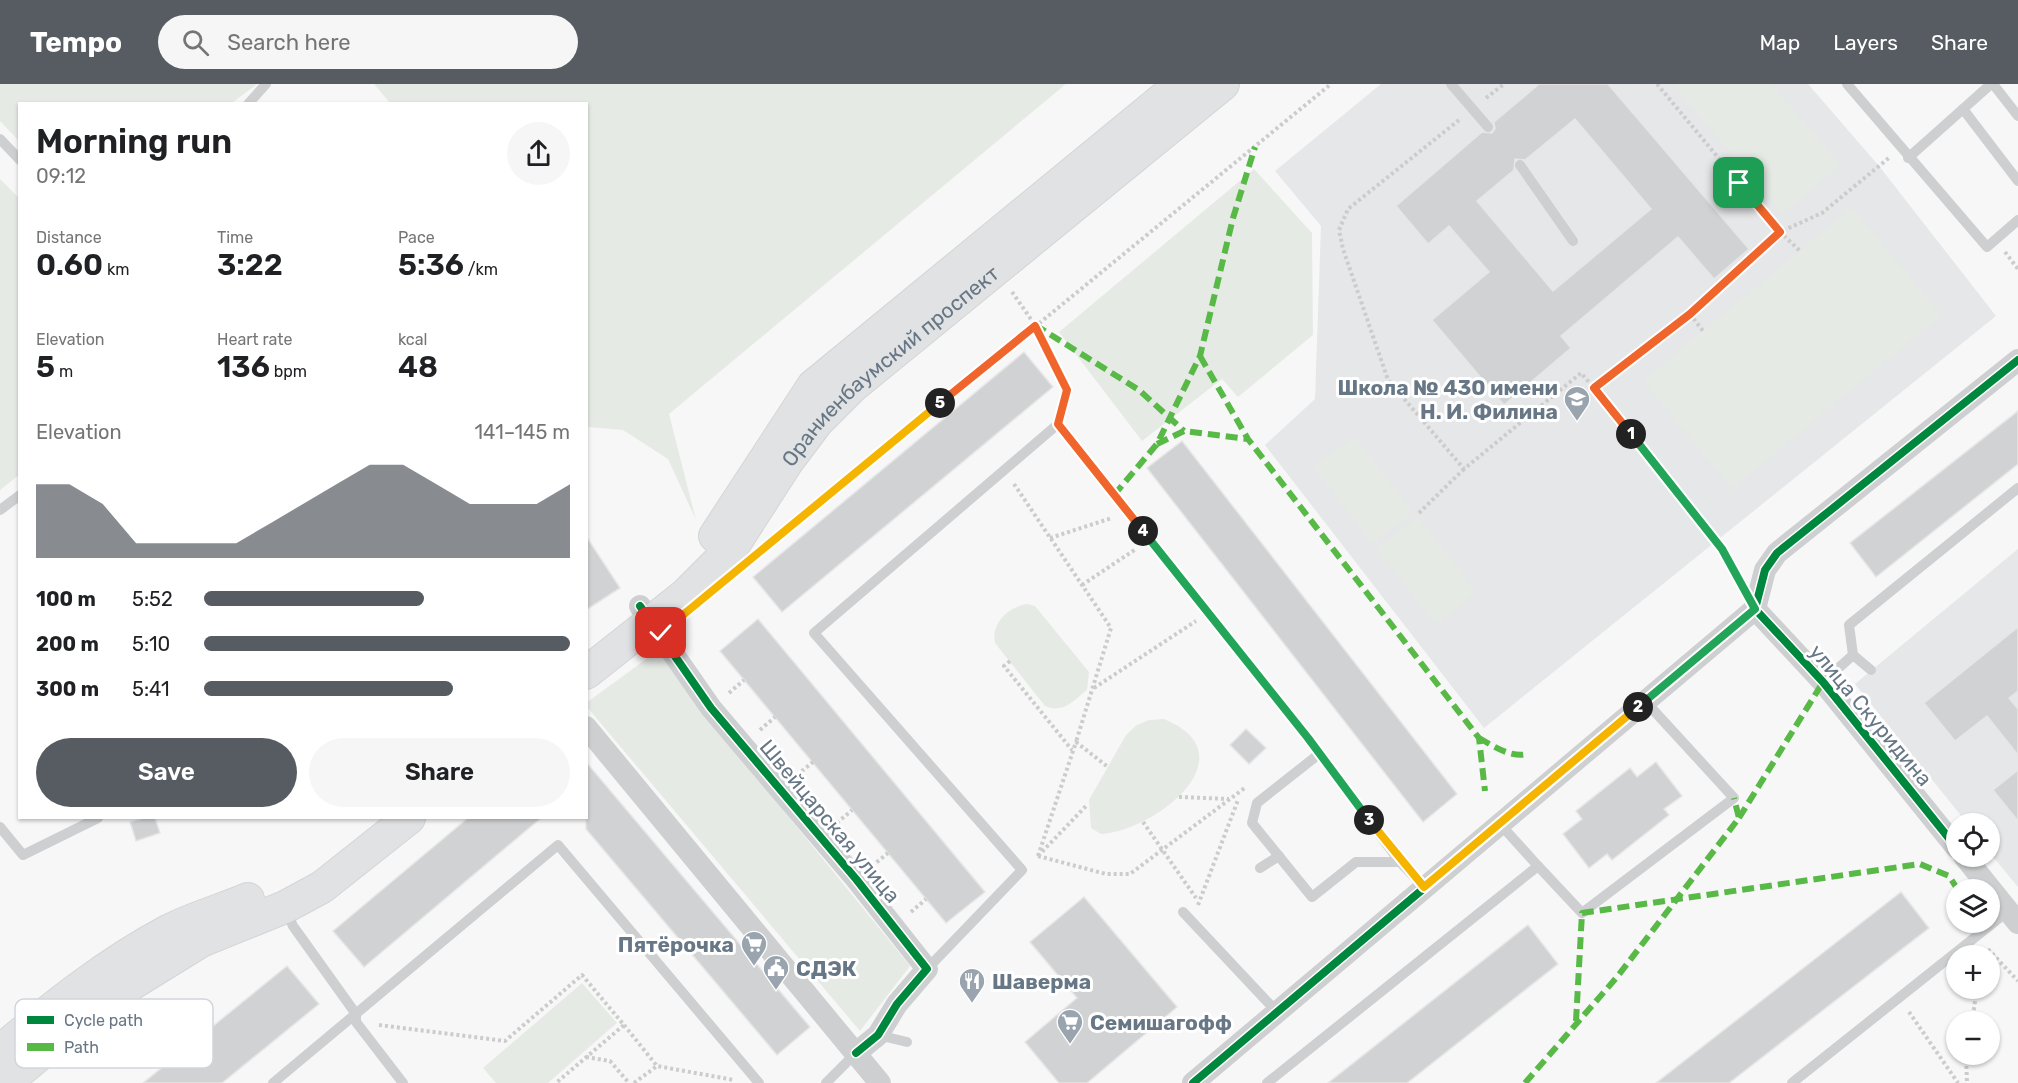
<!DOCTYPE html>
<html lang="en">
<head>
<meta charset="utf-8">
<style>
  :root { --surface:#fff; --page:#f6f6f6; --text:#202124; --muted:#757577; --accent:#565c62 }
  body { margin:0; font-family:Rubik,sans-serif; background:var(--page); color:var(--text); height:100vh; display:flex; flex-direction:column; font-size:22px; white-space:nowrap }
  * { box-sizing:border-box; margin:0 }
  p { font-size:20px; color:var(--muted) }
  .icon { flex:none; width:33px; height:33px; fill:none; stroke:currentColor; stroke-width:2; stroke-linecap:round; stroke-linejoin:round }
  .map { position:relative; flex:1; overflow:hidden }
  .details { position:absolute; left:18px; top:18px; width:570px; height:717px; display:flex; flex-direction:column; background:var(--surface); border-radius:0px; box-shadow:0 2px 4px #0004 }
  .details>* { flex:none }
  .buttons { position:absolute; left:1946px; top:729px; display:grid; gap:12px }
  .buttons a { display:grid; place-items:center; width:54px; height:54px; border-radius:50%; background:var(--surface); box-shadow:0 2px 4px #0004; font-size:30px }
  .pin { position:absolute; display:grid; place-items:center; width:51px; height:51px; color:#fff; margin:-26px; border-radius:12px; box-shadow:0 3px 9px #0006 }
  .km { position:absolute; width:30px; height:30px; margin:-15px; border-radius:50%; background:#222; color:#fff; font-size:16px; line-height:30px; text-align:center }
  .round { display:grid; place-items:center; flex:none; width:63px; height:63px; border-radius:32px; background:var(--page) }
  .overview { display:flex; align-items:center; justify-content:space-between; height:102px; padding:0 18px }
  h1 { font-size:33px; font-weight:600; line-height:45px }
  .metrics { display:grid; grid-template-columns:repeat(3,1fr); gap:9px; height:102px; padding:6px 18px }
  .metrics div { display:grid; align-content:center }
  .metrics b { font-size:30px; font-weight:600 }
  .metrics small { font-size:16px; font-weight:400 }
  .metrics p { font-size:16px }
  .chart { height:168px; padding:12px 18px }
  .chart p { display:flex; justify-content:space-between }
  .chart svg { width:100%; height:108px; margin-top:6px; fill:var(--accent); opacity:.7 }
  .primary-button { display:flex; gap:12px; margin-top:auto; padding:12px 18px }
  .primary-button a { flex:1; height:69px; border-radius:36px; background:var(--accent); color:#fff; font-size:24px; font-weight:600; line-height:69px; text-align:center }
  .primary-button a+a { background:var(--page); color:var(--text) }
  ul { padding:0 18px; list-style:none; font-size:20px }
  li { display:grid; grid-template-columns:96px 72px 1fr; align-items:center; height:45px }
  li i { height:15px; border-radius:8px; background:var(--accent) }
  header { display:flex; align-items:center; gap:36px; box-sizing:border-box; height:84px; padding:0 30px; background:var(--accent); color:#fff }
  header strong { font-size:28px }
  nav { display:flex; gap:33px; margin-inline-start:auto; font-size:21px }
  .search { width:420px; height:54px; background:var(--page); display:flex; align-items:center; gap:15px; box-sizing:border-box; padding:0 21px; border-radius:33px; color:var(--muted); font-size:22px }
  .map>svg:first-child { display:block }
  .built { fill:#e6e7e8 }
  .green { fill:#e6eae5 }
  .building { fill:#d0d2d3; stroke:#e6e6e6; stroke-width:1.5; fill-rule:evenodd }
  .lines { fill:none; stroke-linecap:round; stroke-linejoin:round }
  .secondary-casing { stroke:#d4d5d6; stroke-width:34 }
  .path { stroke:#ccc; stroke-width:4; stroke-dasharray:3 3; stroke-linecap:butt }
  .lane { stroke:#cdcfd0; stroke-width:10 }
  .street { stroke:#cdcfd0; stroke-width:22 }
  .secondary { stroke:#e1e2e3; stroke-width:32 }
  .quiet { stroke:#58b947; stroke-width:6; stroke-dasharray:12 6; stroke-linecap:butt }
  .cycleway-casing { stroke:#fff; stroke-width:11 }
  .cycleway { stroke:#00873e; stroke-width:8 }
  .split-1-casing { stroke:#fff; stroke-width:12 }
  .split-2-casing { stroke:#fff; stroke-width:12 }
  .split-3-casing { stroke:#fff; stroke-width:12 }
  .split-4-casing { stroke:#fff; stroke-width:12 }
  .split-5-casing { stroke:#fff; stroke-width:12 }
  .split-6-casing { stroke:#fff; stroke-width:12 }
  .split-1 { stroke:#f0652b; stroke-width:8 }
  .split-2 { stroke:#22a559; stroke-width:8 }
  .split-3 { stroke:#f5b400; stroke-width:8 }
  .split-4 { stroke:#22a559; stroke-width:8 }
  .split-5 { stroke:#f0652b; stroke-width:8 }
  .split-6 { stroke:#f5b400; stroke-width:8 }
  .labels { text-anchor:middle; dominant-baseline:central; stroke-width:6; stroke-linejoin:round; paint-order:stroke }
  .street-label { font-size:21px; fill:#677786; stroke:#fff }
  .poi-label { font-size:21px; font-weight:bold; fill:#677786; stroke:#fff; text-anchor:start }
  .key { fill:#fff; stroke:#d1d6db; stroke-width:1.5 }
  .key-label { font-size:16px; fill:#677786 }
</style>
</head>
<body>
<header>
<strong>Tempo</strong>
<div class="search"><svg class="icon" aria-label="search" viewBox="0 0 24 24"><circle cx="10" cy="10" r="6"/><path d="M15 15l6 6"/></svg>Search here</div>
<nav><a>Map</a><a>Layers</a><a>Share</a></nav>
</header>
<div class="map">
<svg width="2018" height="999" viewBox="0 0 2018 999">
  <rect width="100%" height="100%" fill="#f7f7f7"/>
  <!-- built -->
  <g class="built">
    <path d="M1381,0h427l71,82 117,150 -512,412 -219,-283 50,-46 6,-173 -46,-55z"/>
    <path d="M2018,465v338l-29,-35v-28l-22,-1 -112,-139z"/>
  </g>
  <!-- green -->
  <g class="green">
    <path d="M0,0h257l-25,19 -212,1 -1,37 -19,-20z"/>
    <path d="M374,0h692l-397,330 27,106 -28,-61 -45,-29 -36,-3 -1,-323 -196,-1z"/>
    <path d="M1673,0h98l69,81 -58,49z"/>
    <path d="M1254,85l58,64 1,102 -75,62 -16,-18 -80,62 -83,-109z"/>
    <path d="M0,95l20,20 -1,276 -19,15z"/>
    <path d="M1852,124l89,107 -209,173 -89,-107z"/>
    <path d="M1354,353l59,75 -40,31 -59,-75z"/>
    <path d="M1417,434l59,74 -40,32 -59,-75z"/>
    <path d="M1027,520l8,2 54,66 -2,18c-14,11 -24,24 -42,16l-50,-63c-4,-20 13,-36 32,-39z"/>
    <path d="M660,565l45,65 205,252 -50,65 -273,-324 -1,-4z"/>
    <path d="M1164,635c88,37 -10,112 -63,115l-10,-6 -2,-28 37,-65 11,-10 12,-5z"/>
    <path d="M582,899l35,40 -69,60h-52l-13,-15z"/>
  </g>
  <!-- building -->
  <g class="building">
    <path d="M1539,0h69l141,165 -35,30 -36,-42 -117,99 10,12 -67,57 -72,-85 57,-48 -40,-46 -21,18 -32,-38 86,-74 10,1 3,-4 -1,-7zM1575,35l76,90 -98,82 -76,-90 37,-31 1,-11 10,1z"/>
    <path d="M1024,268l29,35 -271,225 -29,-35z"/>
    <path d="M2018,327v53l-142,113 -26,-34z"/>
    <path d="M1182,357l275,353 -34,28 -276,-354z"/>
    <path d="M586,452l34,52 -34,22z"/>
    <path d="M758,535l227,273 -39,31 -226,-272z"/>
    <path d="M2018,543v64l-9,7 9,11v46l-31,-39 -32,25 -31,-38z"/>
    <path d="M1246,645l20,19 -17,16 -19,-19z"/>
    <path d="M586,678l224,265 -33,28 -191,-226z"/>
    <path d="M1656,678l26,34 -18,13 5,6 -57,45 -5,-6 -18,14 -26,-34 19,-15 -6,-8 54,-43 7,9z"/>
    <path d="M2018,686v51l-25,-31z"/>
    <path d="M144,734h11l5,15 -24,8 -6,-19z"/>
    <path d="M468,734h73l-177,149 -31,-36z"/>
    <path d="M1901,808l28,36 -200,155h-73z"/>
    <path d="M1084,813l93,110 -90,76h-28l-34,-41 52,-44 -47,-56z"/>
    <path d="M1528,841l30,39 -151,119h-79z"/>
    <path d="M287,882l32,38 -97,79h-79z"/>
  </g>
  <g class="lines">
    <!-- secondary casing -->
    <g class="secondary-casing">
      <g id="secondary">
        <path d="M715,452l98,-150 368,-302"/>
        <path id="s1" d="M586,589l99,-78 46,-46 56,-87 30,-40 36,-36 370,-302"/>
        <path d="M0,967c53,-44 106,-87 168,-120 25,-13 54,-21 80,-32"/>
        <path d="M5,999l99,-82 97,-60 84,-34 37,-20 87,-69"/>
      </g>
    </g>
    <!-- path -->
    <g class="path">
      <path d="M1657,0l123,148 20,19"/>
      <path d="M1486,14l18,-14"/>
      <path d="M1459,36l-111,89 -9,21 4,19 45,131 76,89 117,-96 13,15"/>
      <path d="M2005,168l13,17"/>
      <path d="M1012,208l23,33 32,65 -5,20"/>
      <path d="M1690,230l13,17"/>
      <path d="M1014,400l97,144 -35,114"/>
      <path d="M1419,429l45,-44"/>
      <path d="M1050,454l62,-20"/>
      <path d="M770,460l561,-460"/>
      <path d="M1738,495l-22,-39 -122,-152 96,-74 90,-82 42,-19 68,-56"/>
      <path d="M1082,501l54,-36"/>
      <path d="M1010,577l-6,5 68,84"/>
      <path d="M1094,604l102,-67"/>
      <path d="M729,609l15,-13"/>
      <path d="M760,646l15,-13"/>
      <path d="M797,691l16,-13"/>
      <path d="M1179,713l50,2"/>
      <path d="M1143,738l53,76"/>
      <path d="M837,739l15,-13"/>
      <path d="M1038,772l68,18h24l116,-87"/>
      <path d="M1038,772l38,-114 32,25"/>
      <path d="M1038,772l49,-51"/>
      <path d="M872,782l16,-13"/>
      <path d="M1198,821l40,-105"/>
      <path d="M911,828l15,-13"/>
      <path d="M1988,865l30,32"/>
      <path d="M1909,928l49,71"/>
      <path d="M1972,938l5,-34"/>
      <path d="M379,941l126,16 77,-66 42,50 -68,58"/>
      <path d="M624,941l33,41 77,14"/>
      <path d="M1966,970l1,29"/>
      <path d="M586,973l24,4 19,22"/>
      <path d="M634,999l23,-17"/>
    </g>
    <!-- lane -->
    <g class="lane">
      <path d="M1451,0l37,43"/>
      <path d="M1847,0l140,163 31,-27"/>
      <path d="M1993,0l25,32"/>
      <path d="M248,20l18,-20"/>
      <path d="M1963,25l28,-25"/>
      <path d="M0,55l20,21"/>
      <path d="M1908,74l55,-49 55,72"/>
      <path d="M1520,81l53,76"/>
      <path d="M0,426l20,-15"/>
      <path d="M1853,571l18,15"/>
      <path d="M1823,598l30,-27 -4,-30 169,-137"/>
      <path d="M1319,670l-62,49 -5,20 60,74 44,-35h44"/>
      <path d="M0,743l23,28 75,-37"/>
      <path d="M1538,782l44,47 152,-115 -89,-97"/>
      <path d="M1260,784l19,-12"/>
      <path d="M286,826l7,16 63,88v8l47,61"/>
      <path d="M1183,828l94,100"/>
      <path d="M927,885l95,-99 -208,-237 244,-209 250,314 92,124 24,25"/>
      <path d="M878,951l29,7"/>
      <path d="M273,999l285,-238 201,238"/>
      <path d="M826,999l30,-30"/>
      <path d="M1267,999l271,-217 -38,-42"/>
      <path d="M1792,999l216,-172"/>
    </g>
    <!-- street -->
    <g class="street">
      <path d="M640,522l71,102 145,171 71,90 -30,35 -19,31 -22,18"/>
      <path d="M1755,525l68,73 133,165"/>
      <path d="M586,643l294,356"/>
      <path d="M1964,772l54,67"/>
      <path d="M1193,999l562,-474 10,-39 12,-17 241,-193"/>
    </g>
    <!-- secondary -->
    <use href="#secondary" class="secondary"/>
    <!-- quiet -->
    <g class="quiet">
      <path d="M1035,241l104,65 45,41"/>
      <path d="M1200,272l48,83 231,299 6,53"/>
      <path d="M1157,360l27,-13 64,8"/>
      <path d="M1114,411l43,-51 43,-88 33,-138 22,-71"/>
      <path d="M1479,654c14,8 32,20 48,16"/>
      <path d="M1739,734l84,-136"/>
      <path d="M1979,838l4,7"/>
      <path d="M1576,937l6,-108 338,-49 29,12 9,14"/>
      <path d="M1525,999l92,-106 122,-159 -5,-20"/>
    </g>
    <!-- cycleway casing -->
    <g class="cycleway-casing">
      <g id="cycleway">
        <path d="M640,522l71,102 145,171 71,90 -30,35 -19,31 -22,18"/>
        <path d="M1755,525l68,73 133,165"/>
        <path d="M1193,999l562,-474 10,-39 12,-17 241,-193"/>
      </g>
    </g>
    <!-- cycleway -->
    <use href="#cycleway" class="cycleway"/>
  </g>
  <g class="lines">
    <!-- split-1 casing -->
    <g class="split-1-casing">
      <path id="split-1" d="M1631,350l-37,-46 96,-74 90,-82 -41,-49"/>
    </g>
    <!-- split-2 casing -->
    <g class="split-2-casing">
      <path id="split-2" d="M1631,350l91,115 33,60 -117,98"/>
    </g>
    <!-- split-3 casing -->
    <g class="split-3-casing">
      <path id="split-3" d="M1369,736l55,67 214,-180"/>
    </g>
    <!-- split-4 casing -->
    <g class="split-4-casing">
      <path id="split-4" d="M1143,447l165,207 61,82"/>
    </g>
    <!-- split-5 casing -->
    <g class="split-5-casing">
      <path id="split-5" d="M940,319l95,-77 32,64 -9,34 85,107"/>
    </g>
    <!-- split-6 casing -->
    <g class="split-6-casing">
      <path id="split-6" d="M661,549l279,-230"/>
    </g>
    <!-- split-1 -->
    <use href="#split-1" class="split-1"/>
    <!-- split-2 -->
    <use href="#split-2" class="split-2"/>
    <!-- split-3 -->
    <use href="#split-3" class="split-3"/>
    <!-- split-4 -->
    <use href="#split-4" class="split-4"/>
    <!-- split-5 -->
    <use href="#split-5" class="split-5"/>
    <!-- split-6 -->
    <use href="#split-6" class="split-6"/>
  </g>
  <!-- icons -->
  <defs>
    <g id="school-pin" transform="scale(1.35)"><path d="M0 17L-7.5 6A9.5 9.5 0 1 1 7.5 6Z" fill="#99a4ae" stroke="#fff"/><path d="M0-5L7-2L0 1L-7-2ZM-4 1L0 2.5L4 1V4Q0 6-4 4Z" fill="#fff"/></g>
    <g id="supermarket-pin" transform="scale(1.35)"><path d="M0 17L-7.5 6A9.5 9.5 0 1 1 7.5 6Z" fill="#99a4ae" stroke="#fff"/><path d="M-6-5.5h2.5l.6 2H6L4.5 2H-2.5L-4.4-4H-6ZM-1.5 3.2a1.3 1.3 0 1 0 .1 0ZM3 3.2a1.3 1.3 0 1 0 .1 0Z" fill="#fff"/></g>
    <g id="civic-pin" transform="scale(1.35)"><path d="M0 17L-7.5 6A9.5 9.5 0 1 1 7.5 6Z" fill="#99a4ae" stroke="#fff"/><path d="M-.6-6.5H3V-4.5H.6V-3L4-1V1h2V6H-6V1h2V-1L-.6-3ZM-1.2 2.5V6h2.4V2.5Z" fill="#fff"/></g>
    <g id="restaurant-pin" transform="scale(1.35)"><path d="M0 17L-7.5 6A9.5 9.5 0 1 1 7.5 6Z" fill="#99a4ae" stroke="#fff"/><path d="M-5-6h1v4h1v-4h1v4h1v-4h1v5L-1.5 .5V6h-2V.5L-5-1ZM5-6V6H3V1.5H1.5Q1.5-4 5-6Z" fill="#fff"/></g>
  </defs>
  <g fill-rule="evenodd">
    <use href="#school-pin" x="1577" y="315"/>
    <use href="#supermarket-pin" x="754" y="860"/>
    <use href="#civic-pin" x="776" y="884"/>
    <use href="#restaurant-pin" x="972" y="897"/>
    <use href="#supermarket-pin" x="1070" y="938"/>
  </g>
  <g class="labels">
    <!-- street labels -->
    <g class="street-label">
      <text stroke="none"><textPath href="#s1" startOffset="436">Ораниенбаумский проспект</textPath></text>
      <text transform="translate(1871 631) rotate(50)">улица Скуридина</text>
      <text transform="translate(830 737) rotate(50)">Швейцарская улица</text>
    </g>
    <!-- poi labels -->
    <g class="poi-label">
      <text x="1558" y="303" text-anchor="end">Школа № 430 имени<tspan x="1558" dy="24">Н. И. Филина</tspan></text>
      <text x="734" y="860" text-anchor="end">Пятёрочка</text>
      <text x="796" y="884">СДЭК</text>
      <text x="992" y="897">Шаверма</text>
      <text x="1090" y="938">Семишагофф</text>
    </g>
  </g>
  <!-- legend -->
  <rect x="15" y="915" width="198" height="69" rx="9" class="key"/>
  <rect x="27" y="932" width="27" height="8" fill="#00873e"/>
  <rect x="27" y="959" width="27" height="8" fill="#58b947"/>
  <g class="key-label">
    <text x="64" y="942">Cycle path</text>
    <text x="64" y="969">Path</text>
  </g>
</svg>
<div class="buttons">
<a><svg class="icon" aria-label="locate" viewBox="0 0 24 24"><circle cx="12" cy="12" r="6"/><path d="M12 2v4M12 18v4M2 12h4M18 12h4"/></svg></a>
<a><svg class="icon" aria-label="layers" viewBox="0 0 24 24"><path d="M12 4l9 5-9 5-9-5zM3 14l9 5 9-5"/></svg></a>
<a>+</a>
<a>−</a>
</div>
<div class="pin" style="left:1739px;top:99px;background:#1e9e55"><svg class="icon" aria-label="arrive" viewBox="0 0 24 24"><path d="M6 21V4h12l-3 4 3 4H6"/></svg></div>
<div class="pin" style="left:661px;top:549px;background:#d93025"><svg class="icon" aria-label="check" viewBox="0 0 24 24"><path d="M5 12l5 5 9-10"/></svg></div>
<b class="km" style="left:1631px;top:350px">1</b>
<b class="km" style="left:1638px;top:623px">2</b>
<b class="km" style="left:1369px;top:736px">3</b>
<b class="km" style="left:1143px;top:447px">4</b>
<b class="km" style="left:940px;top:319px">5</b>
<section class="details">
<div class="overview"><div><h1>Morning run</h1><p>09:12</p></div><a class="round"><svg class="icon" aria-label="share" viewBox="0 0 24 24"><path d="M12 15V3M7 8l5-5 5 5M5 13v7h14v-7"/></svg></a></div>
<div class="metrics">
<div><p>Distance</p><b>0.60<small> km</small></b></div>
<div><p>Time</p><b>3:22</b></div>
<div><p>Pace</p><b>5:36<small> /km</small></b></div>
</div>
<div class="metrics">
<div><p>Elevation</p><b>5<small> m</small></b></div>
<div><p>Heart rate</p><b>136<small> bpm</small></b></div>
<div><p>kcal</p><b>48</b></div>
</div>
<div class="chart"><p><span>Elevation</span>141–145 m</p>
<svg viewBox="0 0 160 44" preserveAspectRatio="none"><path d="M0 44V14L10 14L20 22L30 38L40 38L50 38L60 38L70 30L80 22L90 14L100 6L110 6L120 14L130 22L140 22L150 22L160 14V44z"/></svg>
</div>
<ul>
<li><b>100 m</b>5:52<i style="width:60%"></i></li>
<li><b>200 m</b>5:10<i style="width:100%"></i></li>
<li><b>300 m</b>5:41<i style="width:68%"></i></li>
</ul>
<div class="primary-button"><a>Save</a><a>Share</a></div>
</section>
</div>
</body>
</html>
